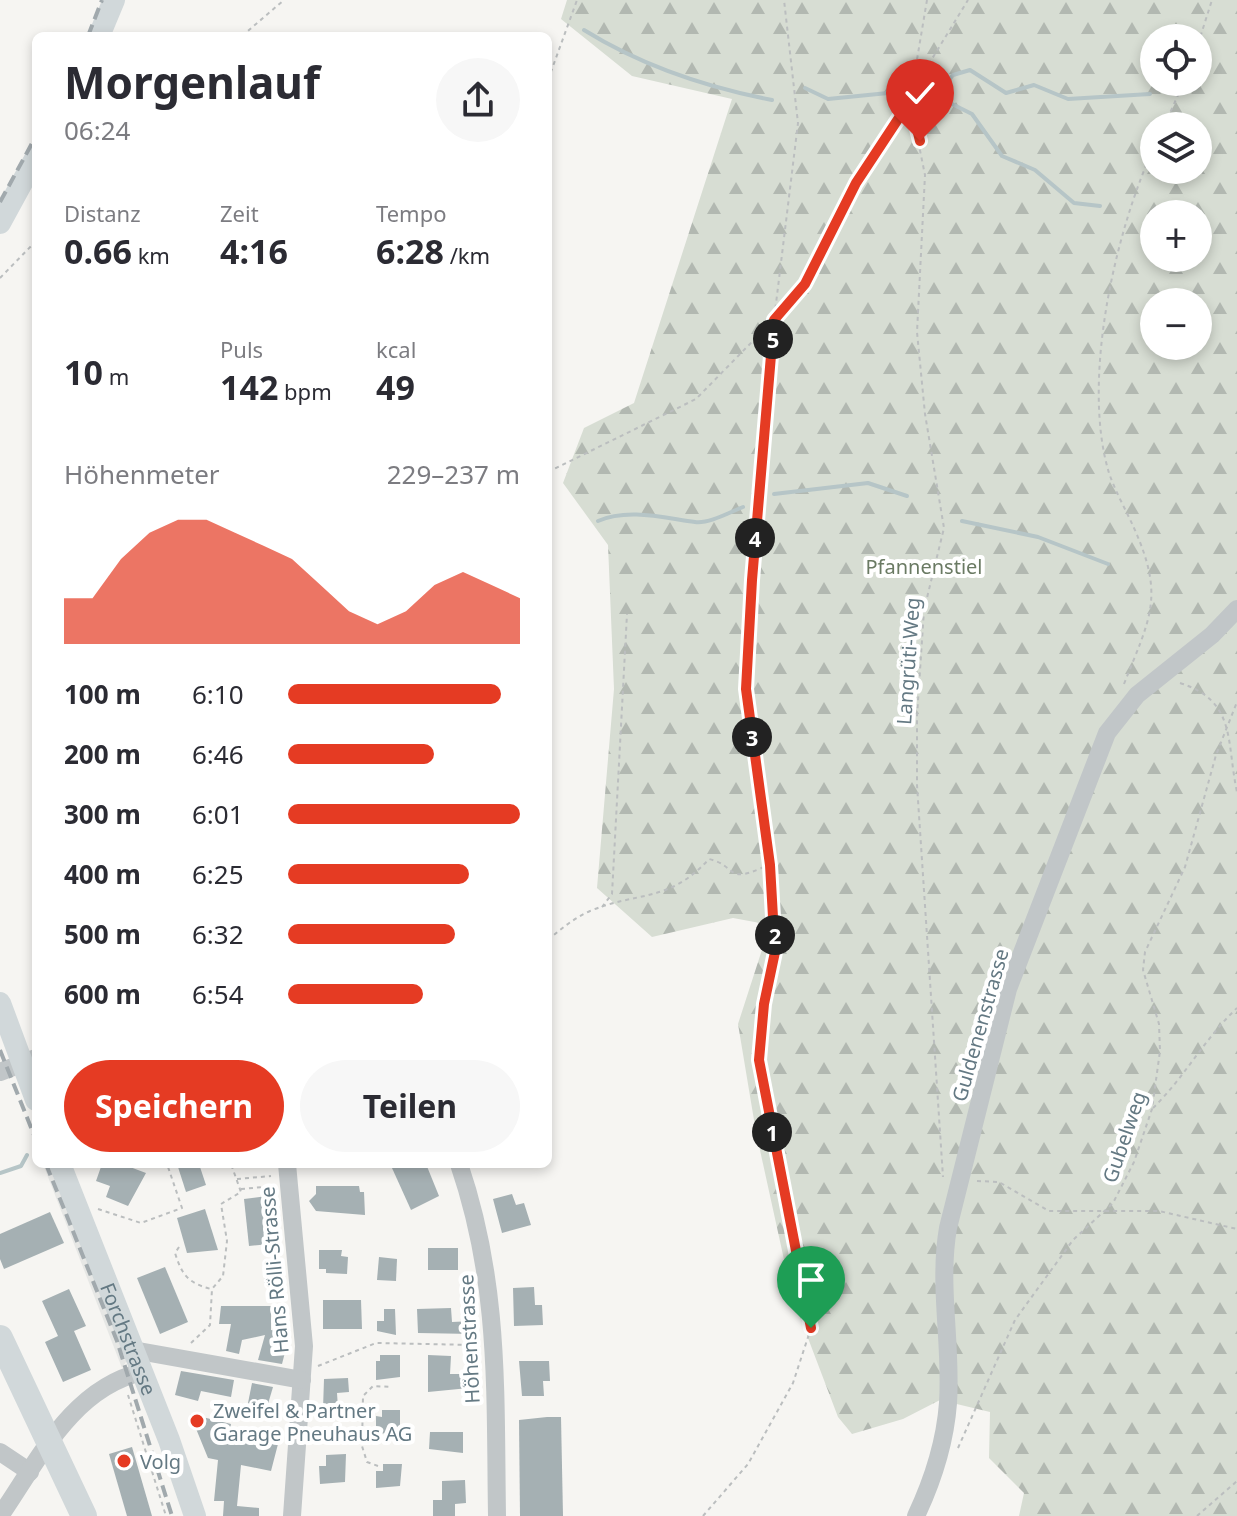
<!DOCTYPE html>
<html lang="de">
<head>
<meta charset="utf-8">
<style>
  :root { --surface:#fff; --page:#f7f7f7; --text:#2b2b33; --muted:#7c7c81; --accent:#e53b23 }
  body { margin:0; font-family:"Noto Sans",sans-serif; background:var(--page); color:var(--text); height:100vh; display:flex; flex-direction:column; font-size:30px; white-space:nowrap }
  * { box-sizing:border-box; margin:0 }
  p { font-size:26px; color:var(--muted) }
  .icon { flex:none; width:44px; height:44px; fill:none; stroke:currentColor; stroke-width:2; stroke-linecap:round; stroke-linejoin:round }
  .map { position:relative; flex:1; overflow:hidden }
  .side { position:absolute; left:32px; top:32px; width:520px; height:1136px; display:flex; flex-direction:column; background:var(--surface); border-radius:12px; box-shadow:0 4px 12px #0003 }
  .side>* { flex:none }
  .buttons { position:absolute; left:1140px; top:24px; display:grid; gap:16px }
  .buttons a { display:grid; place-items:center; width:72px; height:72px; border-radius:50%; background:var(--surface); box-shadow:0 4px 12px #0003; font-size:40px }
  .pin { position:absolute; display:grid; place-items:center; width:68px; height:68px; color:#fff; margin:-82px -34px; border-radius:50% 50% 50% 0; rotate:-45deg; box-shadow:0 0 8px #0007 }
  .pin .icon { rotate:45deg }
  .km { position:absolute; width:40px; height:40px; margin:-20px; border-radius:50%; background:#222; color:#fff; font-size:22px; line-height:40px; text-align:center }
  .round { display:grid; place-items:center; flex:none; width:84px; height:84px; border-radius:42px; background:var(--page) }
  .overview { display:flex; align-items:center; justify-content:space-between; height:136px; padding:0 32px }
  h1 { font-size:44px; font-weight:700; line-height:60px }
  .metrics { display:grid; grid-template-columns:repeat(3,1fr); gap:12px; height:136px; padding:8px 32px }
  .metrics div { display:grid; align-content:center }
  .metrics b { font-size:34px; font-weight:700 }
  .metrics small { font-size:22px; font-weight:400 }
  .metrics p { font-size:22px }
  .chart { height:224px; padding:16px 32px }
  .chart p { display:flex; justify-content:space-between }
  .chart svg { width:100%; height:144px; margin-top:8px; fill:var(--accent); opacity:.7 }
  .primary-button { display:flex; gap:16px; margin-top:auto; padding:16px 32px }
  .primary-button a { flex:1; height:92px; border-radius:48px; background:var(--accent); color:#fff; font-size:32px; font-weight:700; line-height:92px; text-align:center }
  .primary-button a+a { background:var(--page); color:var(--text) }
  ul { padding:0 32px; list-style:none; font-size:26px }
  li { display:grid; grid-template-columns:128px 96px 1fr; align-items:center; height:60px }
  li i { height:20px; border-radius:10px; background:var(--accent) }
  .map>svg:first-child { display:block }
  .built { fill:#e6e7e5 }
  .forest { fill:url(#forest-firs); fill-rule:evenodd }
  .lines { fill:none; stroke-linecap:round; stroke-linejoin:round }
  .stream { stroke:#b6c5c7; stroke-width:4 }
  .building { fill:#a5b0b3 }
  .path { stroke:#bbbebf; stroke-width:2; stroke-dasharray:4 4; stroke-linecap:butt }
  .minor { stroke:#c1c6c8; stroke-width:18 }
  .major { stroke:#d1d8da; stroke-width:22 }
  .highway { stroke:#d1d8da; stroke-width:26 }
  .rail { stroke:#a1a9ad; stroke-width:4; stroke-dasharray:12 6; stroke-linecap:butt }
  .route-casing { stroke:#fff; stroke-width:16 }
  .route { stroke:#e53b23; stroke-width:10 }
  .poi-dot { fill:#e53b23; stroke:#fff; stroke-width:3 }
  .labels { text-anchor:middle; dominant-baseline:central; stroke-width:8; stroke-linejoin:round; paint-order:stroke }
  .park-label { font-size:20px; fill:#6a7a63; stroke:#fff }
  .street-label { font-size:20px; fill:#647983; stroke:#fff }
  .poi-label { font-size:20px; fill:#647983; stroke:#fff; text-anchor:start }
</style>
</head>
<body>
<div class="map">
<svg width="1237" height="1516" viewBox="0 0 1237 1516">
  <defs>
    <pattern id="forest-firs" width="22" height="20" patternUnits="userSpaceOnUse" patternTransform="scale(2)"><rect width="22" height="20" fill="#d7ddd3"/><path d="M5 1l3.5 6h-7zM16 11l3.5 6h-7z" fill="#b2b8b1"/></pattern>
  </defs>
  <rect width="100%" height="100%" fill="#f6f5f2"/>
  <!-- built -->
  <path class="built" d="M43,1164h9l76,195 -6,9z"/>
  <!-- forest -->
  <path class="forest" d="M567,0h670v1516h-218l5,-23 -35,-35 1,-46 -50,-12 -37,19 -51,15 -14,-17 -46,-121 -36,-164 -18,-108 32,-99 -37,-7 -81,19 -55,-49 17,-199 -6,-144 -45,-62 21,-55 50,-25 98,-304 -100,-23 -71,-57zM1154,38h44v44h-44zM1154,126h44v44h-44zM1154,214h44v44h-44zM1154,302h44v44h-44z"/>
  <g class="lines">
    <!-- stream -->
    <g class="stream">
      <path d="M584,30c58,36 121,57 188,70"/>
      <path d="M805,88l23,11 70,-7"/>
      <path d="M928,92l44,22 30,42 33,14 39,33 26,3"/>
      <path d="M936,96l17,-21 17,-5 36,23 28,-8 34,14 82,-5"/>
      <path d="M774,494l94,-11 39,13"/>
      <path d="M598,521c30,-13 66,-3 97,1 14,2 35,-10 48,-15"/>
      <path d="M962,521l76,16 70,27"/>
      <path d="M0,1173l21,-7 6,-11"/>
    </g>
  </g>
  <!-- building -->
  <g class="building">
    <path d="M102,1164h20l24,9 -18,33 -22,-9 4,-11 -14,-5z"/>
    <path d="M177,1164h22l7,21 -20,7z"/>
    <path d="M400,1164h26l13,32 -28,14 -19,-42z"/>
    <path d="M316,1186h43l1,6h4l1,23 -49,-4 -7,-10 7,-7z"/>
    <path d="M512,1194l4,11 8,-2 7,22 -29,8 -9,-34z"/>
    <path d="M275,1195l6,48 -32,3 -5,-47z"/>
    <path d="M205,1209l13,41 -31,3 -10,-35z"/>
    <path d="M50,1212l14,31 -60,26 -4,-10v-25z"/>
    <rect x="428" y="1248" width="30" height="22"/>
    <path d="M319,1250h23l-1,6 7,1 -1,17 -21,-1v-4h-7z"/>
    <path d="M379,1257l18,2 -1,22 -19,-1z"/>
    <path d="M264,1265h20l1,18h-21z"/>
    <path d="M165,1267l23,55 -28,12 -23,-56z"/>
    <path d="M534,1287l1,18h7l1,20 -29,1 -1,-38z"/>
    <path d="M69,1289l17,37 -12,5 17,39 -28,12 -18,-40 13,-6 -16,-35z"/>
    <path d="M323,1300h38l1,29h-39z"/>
    <path d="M221,1306h50v24l19,3 -8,31 -24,-4 7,-25 -23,5 -3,14 -13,-3 5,-27h-12z"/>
    <path d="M451,1308l1,14 21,-1v13l-55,-1 -1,-24z"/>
    <path d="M384,1309h11l1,26 -19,-4v-10h7z"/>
    <path d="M380,1355h20v22l-24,3v-19h4z"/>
    <path d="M428,1355l23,1 -1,18h20l-1,14 -41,4z"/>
    <path d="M519,1361h30l1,20h-7l1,15h-22z"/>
    <path d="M181,1371l53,9 -3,17 -30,-6 -3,10 -23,-6z"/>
    <path d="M348,1378l1,14 -12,1 1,15 -15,1 1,-30z"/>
    <path d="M252,1383l21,4 -8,27 -18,-6z"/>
    <path d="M382,1410h18v22l-24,2v-18l6,1z"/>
    <path d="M190,1414l41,10 -2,11 49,9 -7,27 -30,-6 -4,41 22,2v8h-36l1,-15h-10l4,-41 -10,-2z"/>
    <path d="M547,1417h14l2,99h-43l-1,-96z"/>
    <path d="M430,1432h33v21l-34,-4z"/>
    <path d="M132,1447l20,69h-25l-18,-62z"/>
    <path d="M346,1454l-1,28 -25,2 -1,-18h7v-11z"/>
    <path d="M383,1464h19l-2,22 -24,2v-17h7z"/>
    <path d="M465,1480l1,23 -11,1v12h-22v-16h9v-19z"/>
  </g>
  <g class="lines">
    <!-- path -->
    <g class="path">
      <path d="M927,0l-17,101 15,74 -8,157 8,82 19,114 -20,82 -7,106v69l26,392"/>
      <path d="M242,36l42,-36"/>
      <path d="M1198,44l14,-44"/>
      <path d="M548,80l29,-80"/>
      <path d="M1164,126l20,-44"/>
      <path d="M0,278l36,-37"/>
      <path d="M548,472l148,-73 96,-98 27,-41 37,-77 112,-183"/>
      <path d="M1180,683c57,18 46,59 57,109"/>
      <path d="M1124,684c26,-66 41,-87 10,-156 -8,-18 -19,-37 -25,-55 -28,-92 6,-241 45,-326"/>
      <path d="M602,907l10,-13 15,-280"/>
      <path d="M548,940c13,-11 26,-22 42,-29 48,-20 79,-8 119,-52 30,7 15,27 59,6"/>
      <path d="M1153,1108c31,-30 52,-70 84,-100"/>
      <path d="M237,1179l34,-3"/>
      <path d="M977,1181l22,1 50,29h110l78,18"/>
      <path d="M241,1189l33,-3"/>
      <path d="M98,1209l43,14 41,-15 -15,-44"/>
      <path d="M179,1247l-4,6c7,22 13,30 36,36"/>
      <path d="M191,1343l19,-18 2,-36 11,-13 4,-35 -6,-37 20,-12 -10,-28"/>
      <path d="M318,1366l58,-23 99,2"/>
      <path d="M128,1395l38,121"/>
      <path d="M315,1430l46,-1"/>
      <path d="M958,1448l57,-128 58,-80 40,-37 21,-41 18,-53 8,-58 -1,-27 -16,-54 2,-18 40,-85 31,-112 21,-53"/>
      <path d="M378,1466l-11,-4 -5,-16 1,-50 10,-10 19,1"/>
      <path d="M703,1516l45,-52 45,-81 18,-55 -52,-268 5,-56 11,-52 -2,-58 -27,-205 28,-369 24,-197 -14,-123"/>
      <path d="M1197,1516l40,-35"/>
    </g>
    <!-- minor -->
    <g class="minor">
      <path d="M0,1072l36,-14"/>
      <path d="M287,1164l17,182 -12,170"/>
      <path d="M459,1164c41,120 36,227 38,352"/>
      <path d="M133,1350l169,30"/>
      <path d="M0,1452l30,20"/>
      <path d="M0,1516c38,-55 72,-128 142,-144"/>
      <path d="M916,1516c17,-36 29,-73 32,-113 4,-59 -10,-117 0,-175l60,-239 99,-256 30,-38 75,-60 25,-26"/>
    </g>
    <!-- major -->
    <g class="major">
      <path d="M99,36l15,-36"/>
      <path d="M0,223l36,-66"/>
      <path d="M0,1003l36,97"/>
      <path id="s1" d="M60,1164l109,276 26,76"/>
    </g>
    <!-- highway -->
    <path class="highway" d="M0,1338l84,178"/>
    <!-- rail -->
    <g class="rail">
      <path d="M88,36l14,-36"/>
      <path d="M0,202l36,-66"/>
      <path d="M0,1050l36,90"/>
      <path d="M46,1164l71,177 55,175"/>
    </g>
  </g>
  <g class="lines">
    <!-- route casing -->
    <g class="route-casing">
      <path id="route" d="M811,1328l-52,-268 5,-56 11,-52 -5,-87 -24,-176 6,-109 22,-260 31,-36 51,-101 54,-82 10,40"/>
    </g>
    <!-- route -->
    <use href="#route" class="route"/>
  </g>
  <!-- markers -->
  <g class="poi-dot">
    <circle cx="197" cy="1421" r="8"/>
    <circle cx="124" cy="1461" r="8"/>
  </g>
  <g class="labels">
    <!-- park labels -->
    <g class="park-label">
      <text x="924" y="566">Pfannenstiel</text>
    </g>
    <!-- street labels -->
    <g class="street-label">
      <text transform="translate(908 661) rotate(-86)">Langrüti-Weg</text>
      <text transform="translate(980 1025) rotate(-74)">Guldenenstrasse</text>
      <text transform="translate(1124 1137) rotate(-71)">Gubelweg</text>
      <text transform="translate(274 1270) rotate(-95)">Hans Rölli-Strasse</text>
      <text stroke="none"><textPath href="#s1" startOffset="188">Forchstrasse</textPath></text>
      <text transform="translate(469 1339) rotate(-93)">Höhenstrasse</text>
    </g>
    <!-- poi labels -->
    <g class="poi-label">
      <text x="213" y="1410">Zweifel &amp; Partner<tspan x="213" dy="23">Garage Pneuhaus AG</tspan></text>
      <text x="140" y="1461">Volg</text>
    </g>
  </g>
</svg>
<div class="buttons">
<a><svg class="icon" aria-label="locate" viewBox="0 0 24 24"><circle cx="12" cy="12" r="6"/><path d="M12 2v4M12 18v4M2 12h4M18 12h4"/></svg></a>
<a><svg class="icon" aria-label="layers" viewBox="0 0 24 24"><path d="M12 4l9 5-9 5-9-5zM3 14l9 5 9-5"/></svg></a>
<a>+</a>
<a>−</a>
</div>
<div class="pin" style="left:811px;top:1328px;background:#1e9e55"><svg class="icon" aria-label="arrive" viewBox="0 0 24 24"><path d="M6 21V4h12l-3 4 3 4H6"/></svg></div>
<div class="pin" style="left:920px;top:141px;background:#d93025"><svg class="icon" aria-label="check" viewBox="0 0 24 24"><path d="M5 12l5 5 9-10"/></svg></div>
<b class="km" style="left:772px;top:1132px">1</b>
<b class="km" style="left:775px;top:935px">2</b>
<b class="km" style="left:752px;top:737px">3</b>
<b class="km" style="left:755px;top:538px">4</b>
<b class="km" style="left:773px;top:339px">5</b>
<section class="side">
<div class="overview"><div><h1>Morgenlauf</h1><p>06:24</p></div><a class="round"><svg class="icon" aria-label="share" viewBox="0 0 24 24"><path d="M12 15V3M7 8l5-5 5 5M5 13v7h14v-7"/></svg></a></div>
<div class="metrics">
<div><p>Distanz</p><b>0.66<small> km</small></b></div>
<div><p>Zeit</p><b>4:16</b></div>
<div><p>Tempo</p><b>6:28<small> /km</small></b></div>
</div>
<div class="metrics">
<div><b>10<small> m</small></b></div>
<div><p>Puls</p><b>142<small> bpm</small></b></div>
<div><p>kcal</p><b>49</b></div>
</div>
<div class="chart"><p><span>Höhenmeter</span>229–237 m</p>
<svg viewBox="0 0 160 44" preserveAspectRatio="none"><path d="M0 44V30L10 30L20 18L30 10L40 6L50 6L60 10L70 14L80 18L90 26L100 34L110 38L120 34L130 26L140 22L150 26L160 30V44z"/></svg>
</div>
<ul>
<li><b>100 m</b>6:10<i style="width:92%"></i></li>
<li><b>200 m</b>6:46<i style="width:63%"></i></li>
<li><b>300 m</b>6:01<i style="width:100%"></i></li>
<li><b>400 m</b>6:25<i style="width:78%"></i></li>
<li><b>500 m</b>6:32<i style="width:72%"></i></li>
<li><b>600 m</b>6:54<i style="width:58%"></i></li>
</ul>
<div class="primary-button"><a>Speichern</a><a>Teilen</a></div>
</section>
</div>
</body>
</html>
